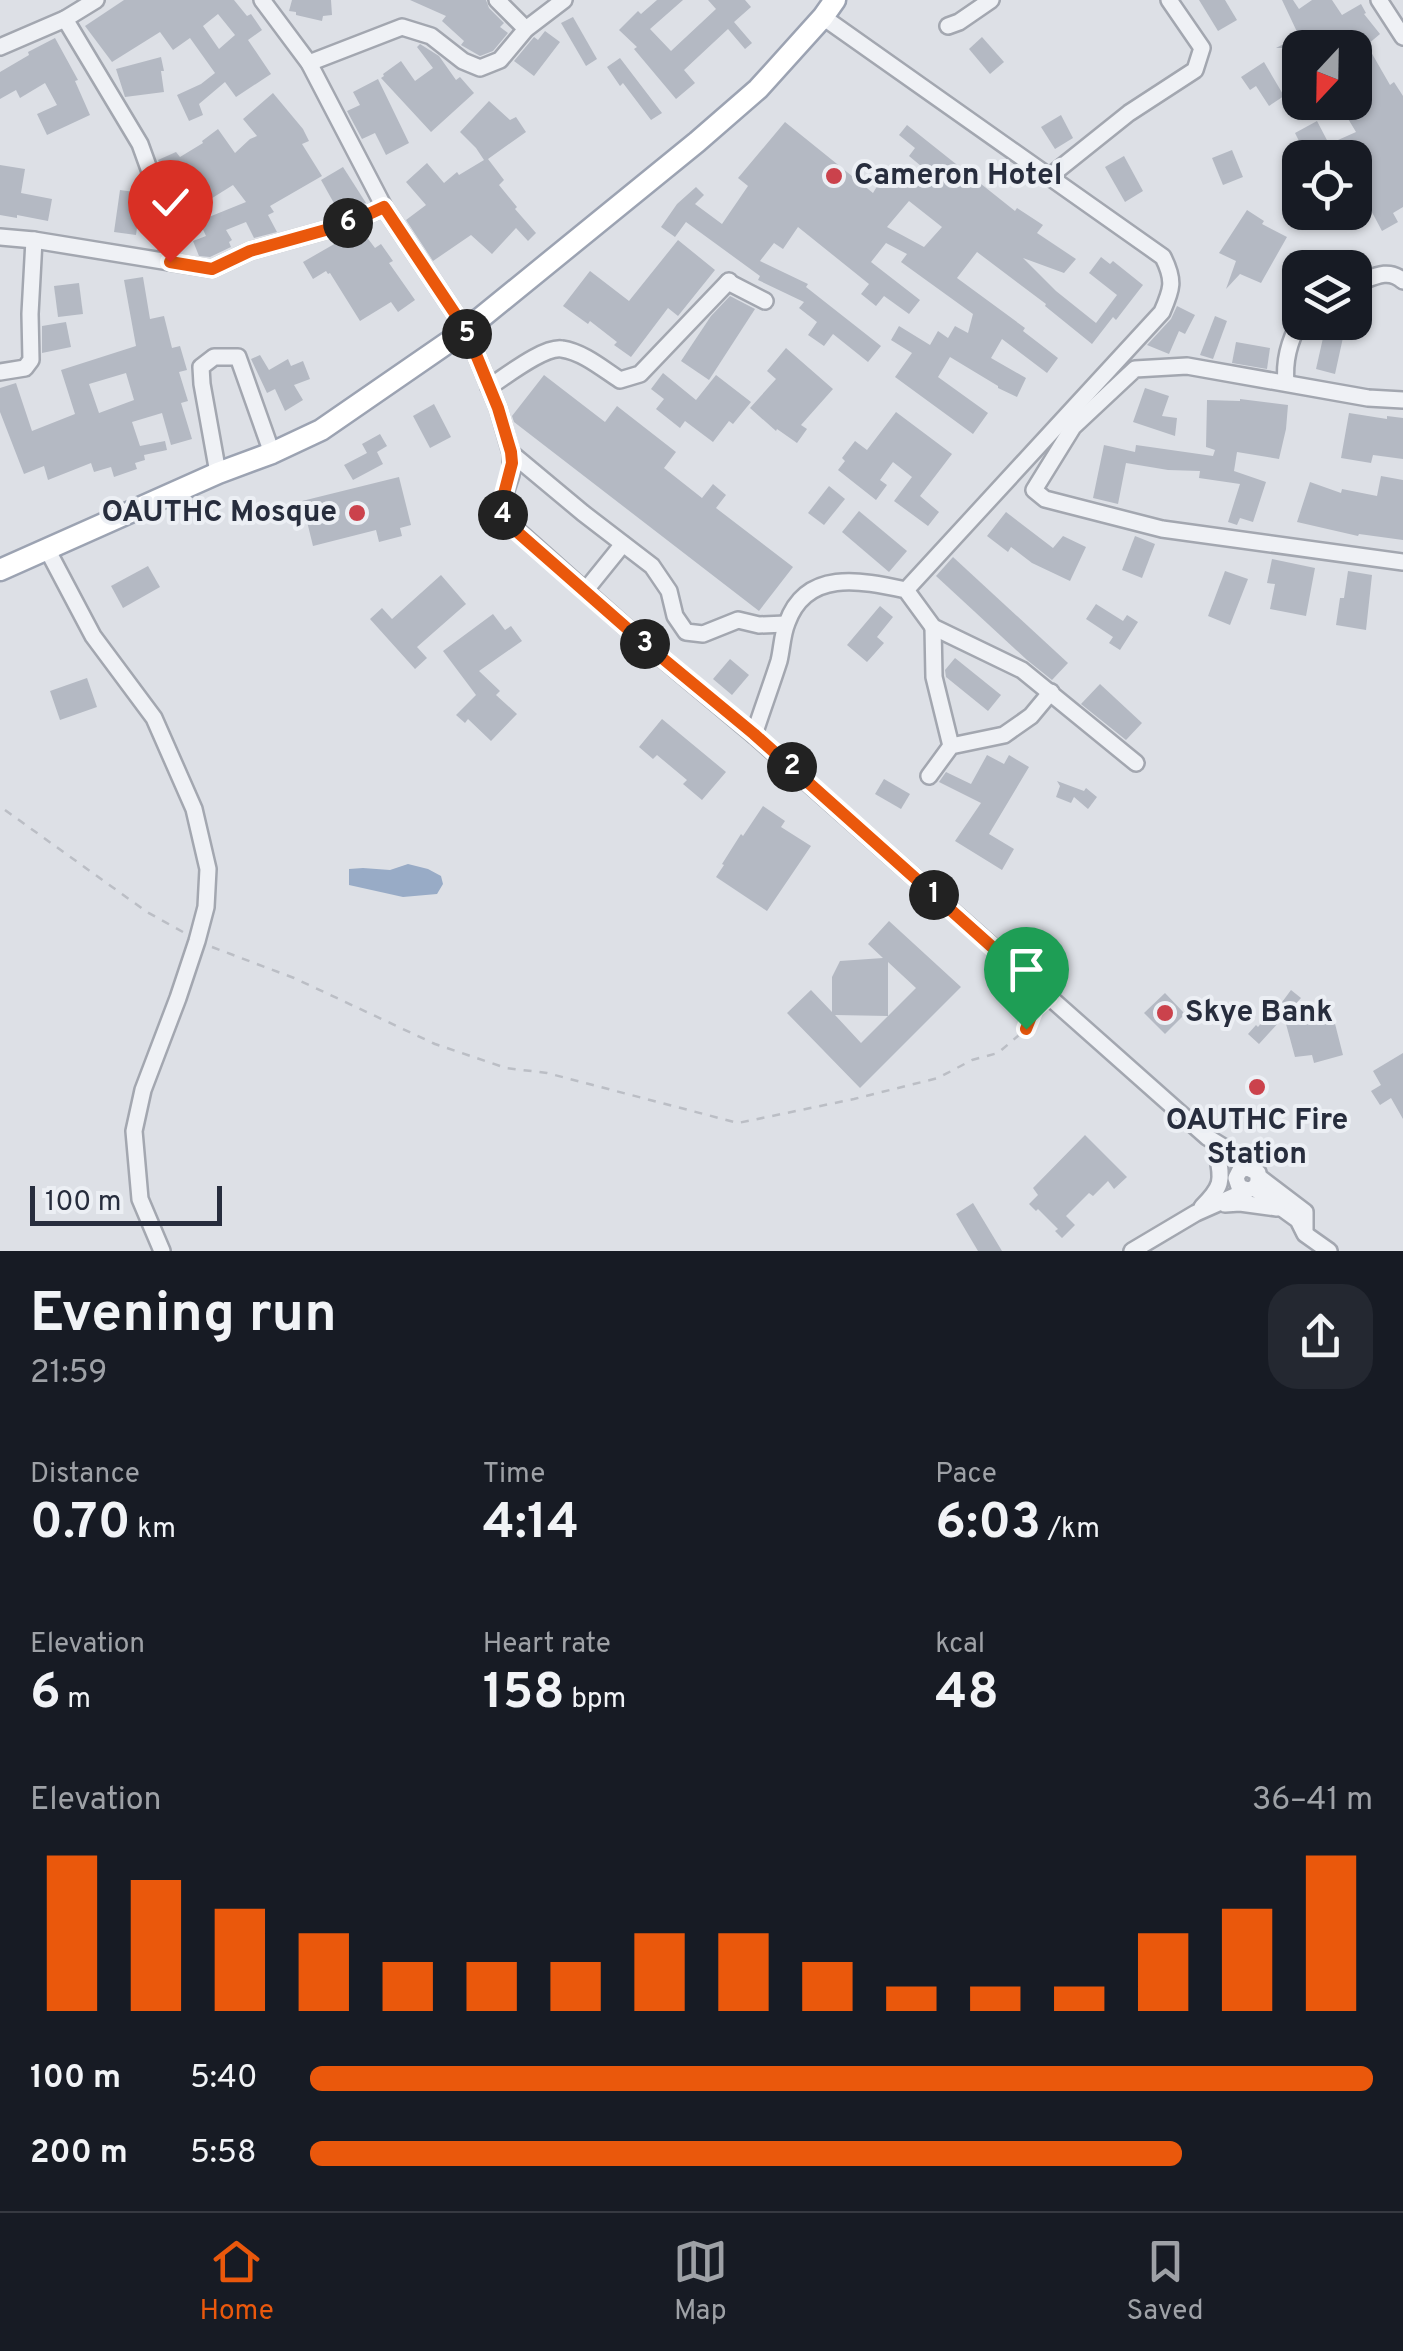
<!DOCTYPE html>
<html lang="en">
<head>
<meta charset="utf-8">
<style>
  :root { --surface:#171b24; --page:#242831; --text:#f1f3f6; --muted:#9ea1a6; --line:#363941; --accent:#ea580c }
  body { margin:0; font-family:Overpass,sans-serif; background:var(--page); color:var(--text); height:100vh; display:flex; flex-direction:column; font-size:38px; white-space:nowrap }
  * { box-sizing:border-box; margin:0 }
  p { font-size:32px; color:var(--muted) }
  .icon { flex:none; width:55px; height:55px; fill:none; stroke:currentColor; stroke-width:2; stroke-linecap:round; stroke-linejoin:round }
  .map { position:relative; height:1251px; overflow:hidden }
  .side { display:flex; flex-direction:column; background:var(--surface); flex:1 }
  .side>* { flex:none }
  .needle { width:65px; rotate:202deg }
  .tools { position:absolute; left:1282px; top:30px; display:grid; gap:20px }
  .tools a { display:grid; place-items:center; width:90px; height:90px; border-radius:20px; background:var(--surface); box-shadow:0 2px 8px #0004; font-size:50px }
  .scale { position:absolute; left:30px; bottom:25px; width:192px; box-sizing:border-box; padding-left:10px; border:5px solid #272d3d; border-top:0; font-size:28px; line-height:35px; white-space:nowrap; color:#272d3d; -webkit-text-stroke:8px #eceff4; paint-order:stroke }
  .pin { position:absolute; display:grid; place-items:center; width:85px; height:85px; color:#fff; margin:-102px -42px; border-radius:50% 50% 50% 0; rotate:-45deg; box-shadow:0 0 10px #0007 }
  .pin .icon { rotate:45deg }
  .km { position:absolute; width:50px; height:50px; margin:-25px; border-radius:50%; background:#222; color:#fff; font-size:28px; line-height:50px; text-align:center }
  .round { display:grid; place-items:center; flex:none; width:105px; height:105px; border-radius:30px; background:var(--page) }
  .summary { display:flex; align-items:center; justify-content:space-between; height:170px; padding:0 30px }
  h1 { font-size:55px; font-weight:700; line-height:75px }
  .figures { display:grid; grid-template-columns:repeat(3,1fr); gap:15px; height:170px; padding:10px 30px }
  .figures div { display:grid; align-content:center }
  .figures b { font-size:50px; font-weight:700 }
  .figures small { font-size:28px; font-weight:400 }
  .figures p { font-size:28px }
  .chart { height:280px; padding:20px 30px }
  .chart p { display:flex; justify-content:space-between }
  .chart svg { width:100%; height:180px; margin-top:10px; stroke:var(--accent); stroke-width:6 }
  ul { padding:0 30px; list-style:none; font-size:32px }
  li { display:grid; grid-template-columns:160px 120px 1fr; align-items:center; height:75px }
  li i { height:25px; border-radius:12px; background:var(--accent) }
  .tab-bar { display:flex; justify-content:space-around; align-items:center; height:140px; border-top:2px solid var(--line); background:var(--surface); font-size:28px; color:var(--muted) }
  .tab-bar a { display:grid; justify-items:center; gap:5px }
  .tab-bar .selected { color:var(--accent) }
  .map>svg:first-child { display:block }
  .water { fill:#98abc6 }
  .building { fill:#b4b9c3; fill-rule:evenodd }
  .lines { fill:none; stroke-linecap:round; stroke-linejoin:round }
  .minor-casing { stroke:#a3a7b0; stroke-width:20 }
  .major-casing { stroke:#9ca3b2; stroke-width:25 }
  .path { stroke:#bbbec5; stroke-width:2.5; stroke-dasharray:8 8; stroke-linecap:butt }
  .minor { stroke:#eff1f5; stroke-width:15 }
  .major { stroke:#fff; stroke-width:20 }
  .route-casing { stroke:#fff; stroke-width:20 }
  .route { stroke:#ea580c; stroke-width:12 }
  .poi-dot { fill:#cb424c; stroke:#eceff4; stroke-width:4 }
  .labels { text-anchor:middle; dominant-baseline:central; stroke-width:8; stroke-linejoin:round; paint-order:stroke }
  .poi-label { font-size:30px; font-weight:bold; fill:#272d3d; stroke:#eceff4; text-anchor:start }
</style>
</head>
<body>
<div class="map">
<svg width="1403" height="1251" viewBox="0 0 1403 1251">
  <rect width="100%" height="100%" fill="#dde0e6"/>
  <!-- water -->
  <path class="water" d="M408,864l20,5 13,7 2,8 -6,10 -34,3 -54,-12v-16l14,-1 27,2z"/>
  <!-- building -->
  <g class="building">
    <path d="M124,0h110l13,16 4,-2 11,16 -14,10 23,34 -35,23 -11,-15 -26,22 4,11 -14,6 -12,-26 24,-11 14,-11 -25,-35 -17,12 -13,-18 -48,30 -27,-36zM218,14l17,21 -16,14 -16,-23z"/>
    <path d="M292,0h39l1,15 -9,1 -1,5 -26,-6v-3l-7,-1z"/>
    <path d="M410,0h76l3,8 15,15 -4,4 8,6 -15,18 -13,5 -19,-11 3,-4 -22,-20 4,-5z"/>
    <path d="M657,0h26l-33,29 21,22 45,-42 -8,-9h37l6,7 -17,15 18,21 -7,6 -17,-20 -44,41 11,13 -19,16 -42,-50 3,-2 -18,-17 19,-19 3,3z"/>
    <path d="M1199,0h26l12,20 -19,11z"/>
    <path d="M1282,0h11l6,9 13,-9h20l10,15 19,-11 5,9 -2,1 16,20 -13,11 23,40 4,-3 9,14v111l-10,6 5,9 -16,9 -16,-30 -3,1 -8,-14v-30h-13l-2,-6 -14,6h-7l-5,-11 -10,4 -9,-18 22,-12 12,23 27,-12 -18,-30h17v-54h-55v20l-11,-20h-13l23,-12z"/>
    <path d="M573,17l24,42 -11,7 -25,-43z"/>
    <path d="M545,31l15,11 -26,34 -20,-15 20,-24 4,3z"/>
    <path d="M982,37l22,25 -14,12 -21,-25z"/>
    <path d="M55,38l23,42 -3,1 15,34 -43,20 -10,-21 20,-9 -12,-22 -25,15 -4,-8 -16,9v-27l29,-17 -1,-3z"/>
    <path d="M420,44l19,12 17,24 4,-3 14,16 -43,39 -50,-54 3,-2 -1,-2 18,-13 14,20 18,-13 -16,-21z"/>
    <path d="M161,57l3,14h-3l3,21 -39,5 -9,-28z"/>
    <path d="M620,58l42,55 -11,7 -28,-37 -3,3 -13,-19z"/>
    <path d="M1264,62l20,34 -15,10 -13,-20 -6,4 -9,-13z"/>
    <path d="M378,79l31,64 -23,12 -11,-22 -13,6 -15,-28 13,-6 -7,-13z"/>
    <path d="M273,93l30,36 6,12 -7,3 20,32 -52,30 4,6 -6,3 9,17 -23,6 -8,-16 -20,8 6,10 -3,2 2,5 -21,10 -11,-1 -6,-15 13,-5 -7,-15 47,-19 -13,-17 -59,37 -4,-21 6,-2 -18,-39 18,-8 4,5 23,-14 -1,-2 16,-12 17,24 15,-14 7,-3 -14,-17z"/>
    <path d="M489,101l21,19 6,-3 10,15 -38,27 16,21 -5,5 18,22 -2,2 21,24 -8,8 -12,-13 -24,26 -21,-19 -38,26 -27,-41 20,-15 -20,-23 21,-19 17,20 13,-11 2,3 25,-15 -8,-12 -16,-16z"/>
    <path d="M1061,115l12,23 -18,11 -14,-22z"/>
    <path d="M785,122l88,71 12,-20 10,6 4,-5 9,7 13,-15 -12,-10 6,-8 -16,-13 8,-10 108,86 2,-3 26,17 -6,8 39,26 -12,14 -41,-15 33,33 40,32 21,-28 -28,-22 12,-16 9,7 3,-3 30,24 -27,35 -3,-3 -21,27 -47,-38 1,-2 -69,-52 -20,26 68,50 -2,3 35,27 -11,15 -45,-34 -11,19 35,20 -9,19 -19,-9v-2l-48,-29 -12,20 50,36 -15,21 -78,-57 17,-24 -21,-13 8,-14 31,19 8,-14 10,7 7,-12 13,7 5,-19 -72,-52 6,-8 -21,-11 -15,19 49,38 -11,14 -25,-18 -8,10 -15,-12 8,-10 -71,-57 -15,22 -9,-6 -14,18 48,23 -2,3 75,59 -13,16 -35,-28 -9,12 -16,-11 9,-13 -18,-14 5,-6 -46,-22 2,-4 -74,-54 -11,15 -14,-10 16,-23 19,-17 8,8 -9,9 27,20 26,-38 -10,-8zM909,201l33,26 -18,20 -37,-20z"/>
    <path d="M1232,150l11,27 -20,8 -11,-27z"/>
    <path d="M1124,156l19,35 -18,11 -20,-35z"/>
    <path d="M0,165l25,4 -4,24 31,6 -4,22 -31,-6v3l-17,-3z"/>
    <path d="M343,167l23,36 -26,11 -19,-34z"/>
    <path d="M120,190l22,3 -6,42 -22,-3z"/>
    <path d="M1247,210l17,11 -2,3 25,13 -26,46 -21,-9 -14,15 10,-28 -17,-8z"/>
    <path d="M366,236l9,12 6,-4 12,17 -4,2 26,37 -17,12 -7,-10 -31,19 -30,-48 -2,1 -2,-3 -13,8 -10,-17 40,-23 5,9z"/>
    <path d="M678,240l37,30 -37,46 -10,-8 -37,49 -17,-12 3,-3 -27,-21 -2,3 -25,-18 27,-35 39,30z"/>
    <path d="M143,277l7,42 14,-3 8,32 8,-2 7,24 -8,2 9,29 -7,2 11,36 -21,6 -9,-32 -30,9 8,24 25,-5 2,9 -23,5 1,5 -10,3 2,6 -23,8 -3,-10 -17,5 -3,-9 -43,17 -4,-14 -20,8 -24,-62v-24l16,-5 16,48 43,-17 -14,-44 75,-24 -12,-66zM126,373l8,27 -35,13 -10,-29z"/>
    <path d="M79,283l4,31 -25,3 -4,-31z"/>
    <path d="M730,296l25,13 -46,71 -28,-19 30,-45z"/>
    <path d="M1177,306l18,9 -10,19 -6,-3 -10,23 -22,-9 24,-26z"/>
    <path d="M1215,316l12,5 -14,38 -13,-4z"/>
    <path d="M66,322l5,25 -29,6v-27z"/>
    <path d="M1325,329l19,4 -9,41 -19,-5z"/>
    <path d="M1236,342l34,6 -3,21 -35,-6z"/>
    <path d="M786,348l47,41 -32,36 6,4 -10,14 -20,-14 -1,2 -26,-23 26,-29 -9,-8z"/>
    <path d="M260,355l9,15 19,-11 3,7 12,-5 7,18 -16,6 9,15 -18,11 -10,-22 -8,4 -16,-34z"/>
    <path d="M663,373l33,27 20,-25 35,27 -18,22 -4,-3 -16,21 -28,-21 -5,7 -24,-19 8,-10 -13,-10z"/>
    <path d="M544,375l61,47 12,-16 59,46 -12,16 38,30 11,-14 13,11 -10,13 77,59 -34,44 -245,-189 -2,-6z"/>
    <path d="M1145,388l24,8 -7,20 15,2 -2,18 -42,-14z"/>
    <path d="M1240,399l48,6 -2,24 -7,30 -42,-7 -3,19 32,11 -13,40 -13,-4 -3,7 -9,-3 12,-38 -41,-6 1,-7 -32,-1 -42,-7 -8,41 -25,-6 11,-53 31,7 1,-7 77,11 2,-6 -9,-3 1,-47 33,1z"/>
    <path d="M434,404l17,33 -21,11 -17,-32z"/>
    <path d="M896,412l56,42 -32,42 19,16 -11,14 -34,-25 18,-24 -19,-15 -13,18 7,5 -11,15 -38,-30 7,-9 -3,-3 13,-17 12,9z"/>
    <path d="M1349,413l38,6v-3l16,2v41l-30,-4 -2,8 -30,-5z"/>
    <path d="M380,434l7,12 -10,6 6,12 -30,16 -9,-15 23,-12 -5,-9z"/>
    <path d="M1381,476l22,4v60l-44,-6 -1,2 -61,-14 13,-40 31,11 1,-4 35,7z"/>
    <path d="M399,477l12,48 -11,3 2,8 -23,6 -3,-12 -63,16 -11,-45z"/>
    <path d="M829,486l16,13 -21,26 -16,-12z"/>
    <path d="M859,511l48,40 -18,21 -47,-40z"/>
    <path d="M1006,512l47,36 10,-12 23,11 -16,34 -38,-18 -21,-16 -3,5 -21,-16z"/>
    <path d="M1135,536l20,8 -13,34 -20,-8z"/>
    <path d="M953,557l115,106 -16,17 -25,-20 -91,-84z"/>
    <path d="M1272,559l43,9 -9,48 -36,-7 5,-25 -8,-1z"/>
    <path d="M148,566l12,21 -37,21 -12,-22z"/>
    <path d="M1225,571l23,8 -18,46 -22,-9z"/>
    <path d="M1348,571l24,4 -6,55 -30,-5 4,-27h4z"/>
    <path d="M441,575l25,29 -49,43 10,11 -12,11 -45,-50 12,-11 10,11z"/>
    <path d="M1096,604l27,17 4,-6 11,7 -18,28 -11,-7 4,-6 -27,-18z"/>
    <path d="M880,606l13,11 -16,20 7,6 -17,19 -20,-17z"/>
    <path d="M493,614l12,16 6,-4 11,15 -43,30 21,20 -4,4 21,19 -26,27 -23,-22 -3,4 -9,-8 20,-20 -33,-44z"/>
    <path d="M955,658l46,37 -13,16 -42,-34 -1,-7z"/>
    <path d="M730,659l19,16 -17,20 -19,-16z"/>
    <path d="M87,678l10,29 -37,13 -10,-29z"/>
    <path d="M1100,684l42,39 -16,17 -45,-36z"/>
    <path d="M662,719l64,53 -24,28 -19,-16 4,-4 -30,-25 -4,4 -14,-12z"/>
    <path d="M987,755l17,9 5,-9 20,12 -40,67 25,15 -12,21 -47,-29 26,-38 -42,-21 7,-10 25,12z"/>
    <path d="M884,779l26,15 -9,15 -26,-15z"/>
    <path d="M1057,781l27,10 2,-3 11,9 -9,12 -14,-12 -3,6 -15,-6 4,-11z"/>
    <path d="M763,806l22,15 -4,6 30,19 -44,65 -51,-34 8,-12 -2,-1 19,-30 2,2z"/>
    <path d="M889,921l72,66 -101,101 -73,-75 24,-23 21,22v-35l8,-16 43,-3 -15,-14zM888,962l28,26 -28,28zM835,1015l53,1 -27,27z"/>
    <path d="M1291,990l10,8 -42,46 -11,-10 8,-9 2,2 13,-16 3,2z"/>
    <path d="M1165,993l20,21 -20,20 -21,-21z"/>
    <path d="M1332,1012l11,43 -29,8 -2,-8 -17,2 -9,-33z"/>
    <path d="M1403,1053v66l-12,-21 -11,7 -9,-14 10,-6 -8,-14z"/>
    <path d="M1085,1135l42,42 -13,12 -6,-8 -15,15 -4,-3 -23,23 9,9 -13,13 -7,-7 3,-2 -20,-20 -2,2 -7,-7 9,-9 -5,-7z"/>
    <path d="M973,1203l29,48h-24l-22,-37z"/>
  </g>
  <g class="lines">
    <!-- minor casing -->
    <g class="minor-casing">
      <g id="minor">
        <path d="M262,0l47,63 75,144 82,123 32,78 13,45v22l-11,34 7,12 131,117 116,97 453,402 18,11 23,20"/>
        <path d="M497,0l29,29"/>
        <path d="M1379,0l24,37"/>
        <path d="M823,17l340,240c12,24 9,32 -1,55l-256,278"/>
        <path d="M65,19l75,125 17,47 13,71"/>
        <path d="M948,26l11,-4 32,-22"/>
        <path d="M0,47l65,-28 31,-19"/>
        <path d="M309,63l93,-36 29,9 32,25 17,7 20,-8 26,-31 38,-29"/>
        <path d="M1049,177l80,-64 66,-43 7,-22 -33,-48"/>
        <path d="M0,237l34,3 178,29 38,-18 97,-27 37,-17"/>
        <path d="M728,282l37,19"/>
        <path d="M1355,284c17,-6 33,-17 48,-3"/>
        <path d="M0,372l25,-4 6,-8 -1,-46 4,-74"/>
        <path d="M1286,383c-2,-21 3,-42 14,-61"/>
        <path d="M489,387c16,-10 55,-41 73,-38 21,3 41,20 58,31l20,-6 89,-93"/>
        <path d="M1403,400l-35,-2 -181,-32 -52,3 -62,58 -39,63 11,9 117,30 241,33"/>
        <path d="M511,453l72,60 69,53 17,25 6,25 11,16 17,2 35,-14 21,5 27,-1"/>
        <path d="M218,473l-16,-89 -1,-17 13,-10h24l34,96"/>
        <path d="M47,549l46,87 61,82 40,91 14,60 -2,38 -9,34 -19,57 -35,92 -9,41 6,68 22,52"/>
        <path d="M585,591l38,-47"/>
        <path d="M933,627l1,50 17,69"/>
        <path d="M754,735c8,-25 17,-49 25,-74 3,-12 3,-26 8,-38 19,-54 73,-43 119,-33l27,37 89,43 114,93"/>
        <path d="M929,776l22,-30 53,-11 27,-19 20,-24"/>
        <path d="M1259,1177l46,35v18"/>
        <path d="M1254,1188l4,-5v-10l-10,-5 -8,2 -4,8 3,9 9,3 6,-2 44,32 7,14 24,17"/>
        <path d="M1225,1204l15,-1 37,5"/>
        <path d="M1202,1207c20,-20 21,-26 15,-53"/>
        <path d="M1132,1251l64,-38 52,-23"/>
      </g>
    </g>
    <!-- major casing -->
    <g class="major-casing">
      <path id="major" d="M0,570l218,-97 54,-20 49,-23 145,-100 231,-188 61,-53 65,-72 12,-17"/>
    </g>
    <!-- path -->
    <g class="path">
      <path d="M5,810l142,102 36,20"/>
      <path d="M212,947l82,31 141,66 71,24 41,5 191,50 116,-24 84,-21 34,-18 26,-7 28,-24 8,-20 5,-4"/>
    </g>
    <!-- minor -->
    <use href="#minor" class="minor"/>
    <!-- major -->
    <use href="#major" class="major"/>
  </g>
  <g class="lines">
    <!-- route casing -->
    <g class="route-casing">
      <path id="route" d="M170,262l42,7 38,-18 97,-27 37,-17 82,123 32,78 13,44 1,11 -12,46 6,13 132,116 116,96 294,263 -14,12 -8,20"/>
    </g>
    <!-- route -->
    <use href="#route" class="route"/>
  </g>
  <!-- markers -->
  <g class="poi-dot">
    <circle cx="834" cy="176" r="10"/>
    <circle cx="357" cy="513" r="10"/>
    <circle cx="1165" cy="1013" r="10"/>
    <circle cx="1257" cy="1087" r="10"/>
  </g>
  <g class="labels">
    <!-- poi labels -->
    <g class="poi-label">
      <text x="854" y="176">Cameron Hotel</text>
      <text x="337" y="513" text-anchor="end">OAUTHC Mosque</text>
      <text x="1185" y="1013">Skye Bank</text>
      <text x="1257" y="1121" text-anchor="middle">OAUTHC Fire<tspan x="1257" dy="34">Station</tspan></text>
    </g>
  </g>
</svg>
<div class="tools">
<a><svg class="needle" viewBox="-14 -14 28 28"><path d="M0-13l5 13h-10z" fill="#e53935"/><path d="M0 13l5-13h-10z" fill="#9ea1a6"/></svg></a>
<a><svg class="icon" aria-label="locate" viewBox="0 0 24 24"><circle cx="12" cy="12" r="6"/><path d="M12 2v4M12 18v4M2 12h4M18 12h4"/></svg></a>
<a><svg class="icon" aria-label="layers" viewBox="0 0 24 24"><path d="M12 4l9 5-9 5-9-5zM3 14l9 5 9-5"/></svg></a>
</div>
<div class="scale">100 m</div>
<div class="pin" style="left:1026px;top:1029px;background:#1e9e55"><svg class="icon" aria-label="arrive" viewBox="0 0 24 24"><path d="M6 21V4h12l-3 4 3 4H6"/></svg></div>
<div class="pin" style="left:170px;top:262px;background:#d93025"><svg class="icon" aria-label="check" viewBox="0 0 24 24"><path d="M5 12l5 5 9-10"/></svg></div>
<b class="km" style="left:934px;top:895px">1</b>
<b class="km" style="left:792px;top:767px">2</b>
<b class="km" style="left:645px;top:644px">3</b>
<b class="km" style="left:503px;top:515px">4</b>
<b class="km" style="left:467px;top:334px">5</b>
<b class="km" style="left:348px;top:223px">6</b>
</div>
<section class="side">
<div class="summary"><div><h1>Evening run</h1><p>21:59</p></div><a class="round"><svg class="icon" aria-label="share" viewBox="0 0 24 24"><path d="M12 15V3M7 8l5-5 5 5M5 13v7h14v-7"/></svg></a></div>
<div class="figures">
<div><p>Distance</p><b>0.70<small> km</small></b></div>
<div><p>Time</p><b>4:14</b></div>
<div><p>Pace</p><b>6:03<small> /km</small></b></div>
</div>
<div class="figures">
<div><p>Elevation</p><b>6<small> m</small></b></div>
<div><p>Heart rate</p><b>158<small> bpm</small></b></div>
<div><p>kcal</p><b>48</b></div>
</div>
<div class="chart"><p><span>Elevation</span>36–41 m</p>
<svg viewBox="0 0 160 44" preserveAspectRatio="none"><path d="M5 44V6M15 44V12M25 44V19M35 44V25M45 44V32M55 44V32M65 44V32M75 44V25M85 44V25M95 44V32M105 44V38M115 44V38M125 44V38M135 44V25M145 44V19M155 44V6"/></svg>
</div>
<ul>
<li><b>100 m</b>5:40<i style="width:100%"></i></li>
<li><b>200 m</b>5:58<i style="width:82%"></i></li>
</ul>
</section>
<nav class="tab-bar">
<a class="selected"><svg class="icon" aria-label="home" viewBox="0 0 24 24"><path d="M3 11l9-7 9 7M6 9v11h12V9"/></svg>Home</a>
<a><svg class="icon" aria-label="map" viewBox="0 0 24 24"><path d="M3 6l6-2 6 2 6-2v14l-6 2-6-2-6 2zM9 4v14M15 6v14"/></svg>Map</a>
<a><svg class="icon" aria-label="saved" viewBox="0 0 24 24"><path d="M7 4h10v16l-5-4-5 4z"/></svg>Saved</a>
</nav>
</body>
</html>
